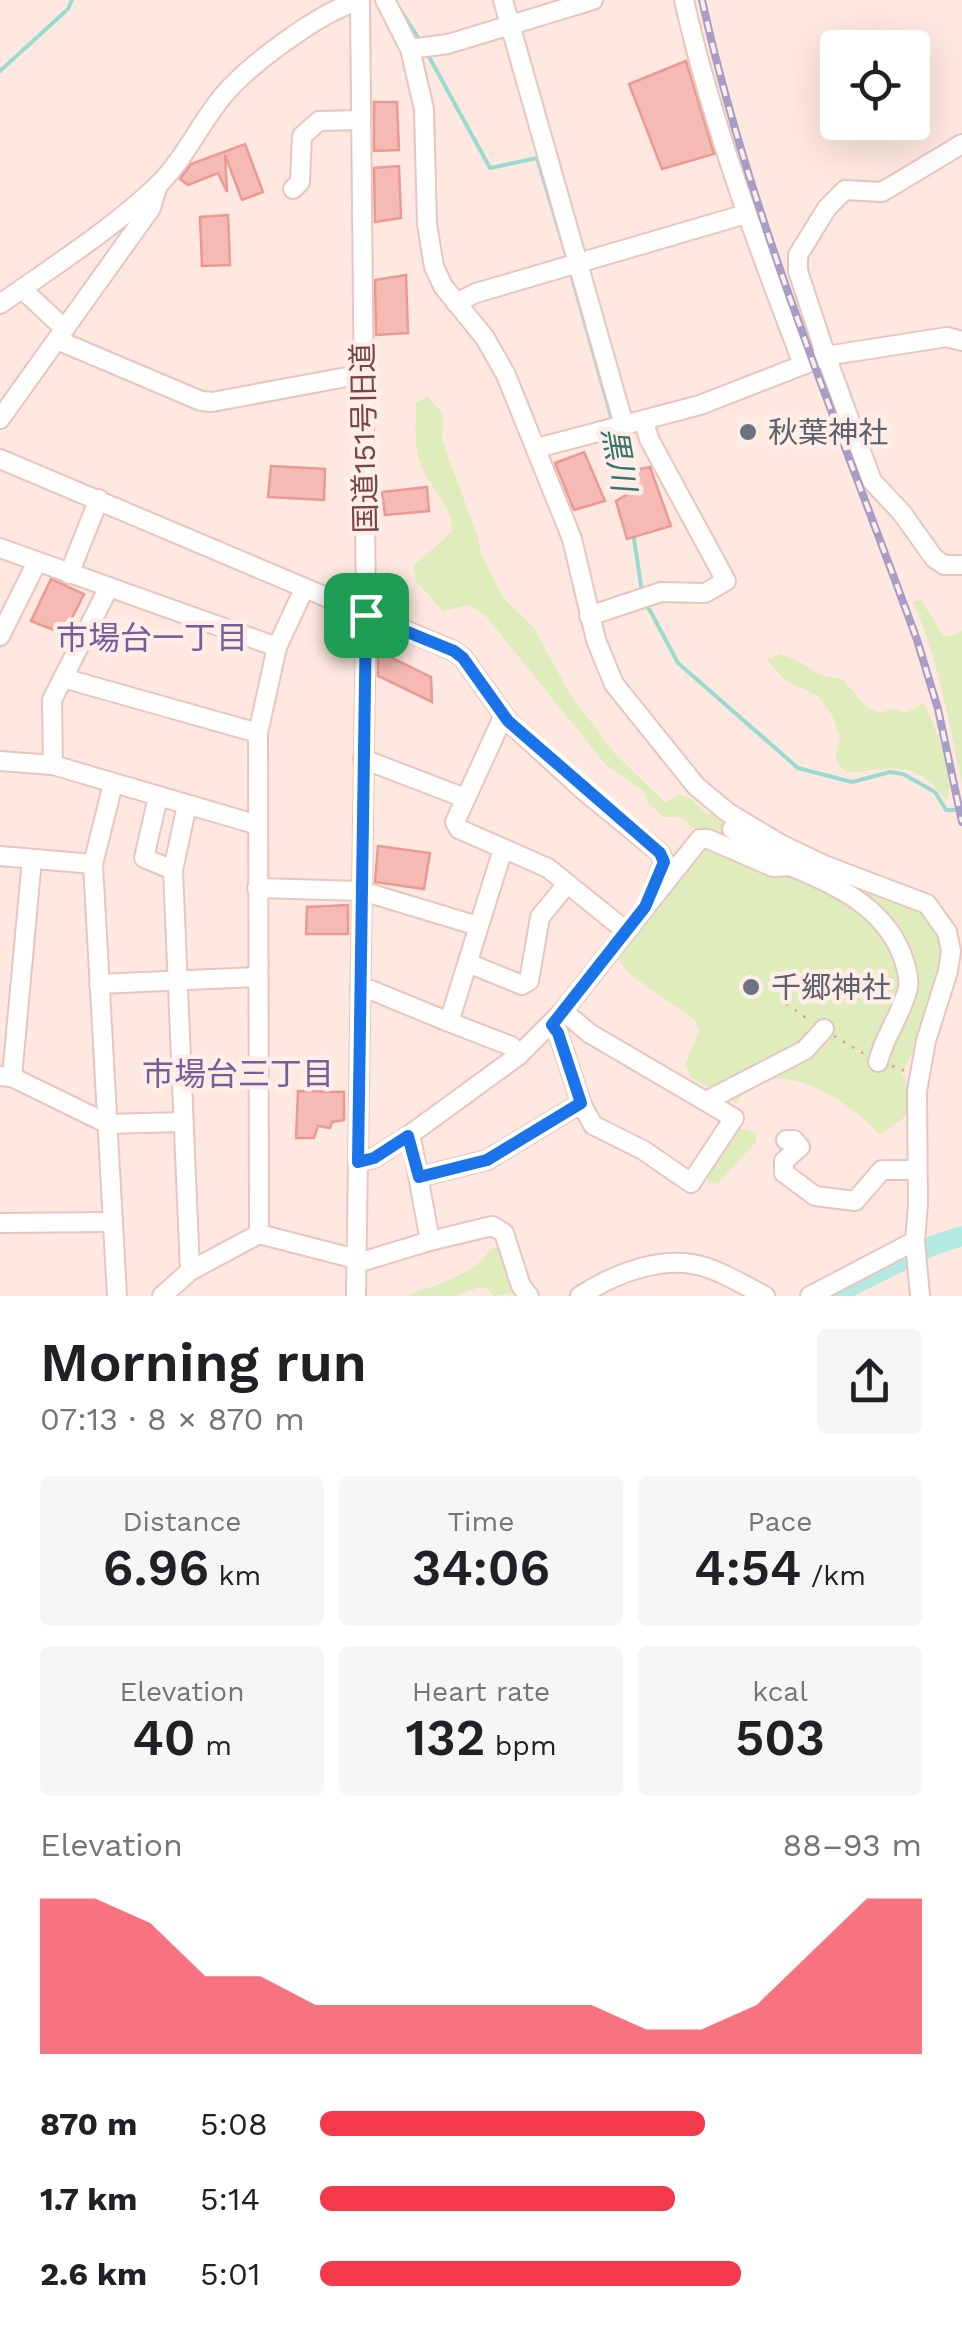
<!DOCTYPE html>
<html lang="en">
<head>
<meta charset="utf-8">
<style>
  :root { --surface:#fff; --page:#f6f6f6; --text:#202124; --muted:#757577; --accent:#f4394a }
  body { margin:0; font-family:"Work Sans","Noto Sans JP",sans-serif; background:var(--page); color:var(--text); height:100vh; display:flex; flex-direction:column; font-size:38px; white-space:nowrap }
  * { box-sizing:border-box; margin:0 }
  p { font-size:32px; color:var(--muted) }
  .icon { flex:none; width:55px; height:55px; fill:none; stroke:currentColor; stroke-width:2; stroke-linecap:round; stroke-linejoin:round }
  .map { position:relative; height:1296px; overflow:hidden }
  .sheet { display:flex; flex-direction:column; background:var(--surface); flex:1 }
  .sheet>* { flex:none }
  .tools { position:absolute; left:820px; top:30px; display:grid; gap:20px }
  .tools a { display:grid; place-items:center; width:110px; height:110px; border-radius:10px; background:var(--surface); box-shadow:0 10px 40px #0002; font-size:50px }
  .pin { position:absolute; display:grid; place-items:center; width:85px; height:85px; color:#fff; margin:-42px; border-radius:20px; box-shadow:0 5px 15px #0006 }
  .round { display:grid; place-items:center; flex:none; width:105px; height:105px; border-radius:10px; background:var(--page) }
  .headline { display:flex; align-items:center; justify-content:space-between; height:170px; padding:0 40px }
  h1 { font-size:55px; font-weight:600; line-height:75px }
  .figures { display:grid; grid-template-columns:repeat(3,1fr); gap:15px; height:170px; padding:10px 40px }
  .figures div { display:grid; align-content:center; border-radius:10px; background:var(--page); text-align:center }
  .figures b { font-size:50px; font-weight:600 }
  .figures small { font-size:28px; font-weight:400 }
  .figures p { font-size:28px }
  .chart { height:280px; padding:20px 40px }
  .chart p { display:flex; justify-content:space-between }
  .chart svg { width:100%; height:180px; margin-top:10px; fill:var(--accent); opacity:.7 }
  ul { padding:0 40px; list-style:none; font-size:32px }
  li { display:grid; grid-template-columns:160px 120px 1fr; align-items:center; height:75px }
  li i { height:25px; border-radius:12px; background:var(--accent) }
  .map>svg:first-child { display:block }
  .green { fill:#dfedbd }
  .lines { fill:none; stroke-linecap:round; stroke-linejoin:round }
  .stream { stroke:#98dcd1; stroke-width:4 }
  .river { stroke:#b2e9e0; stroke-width:20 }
  .building { fill:#f6bab4; stroke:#ea9993; stroke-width:2.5 }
  .minor-casing { stroke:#e8c6bf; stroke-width:22 }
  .path { stroke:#db9d98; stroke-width:2.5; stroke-dasharray:2.5 8; stroke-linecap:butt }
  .minor { stroke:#fff; stroke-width:18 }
  .rail-casing { stroke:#a79ec8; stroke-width:8 }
  .rail { stroke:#ffeee7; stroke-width:4; stroke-dasharray:11; stroke-linecap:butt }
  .route-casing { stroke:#fff; stroke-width:20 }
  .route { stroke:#1a73e8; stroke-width:12 }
  .worship-dot { fill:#6b7280; stroke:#ffeee7; stroke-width:4 }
  .labels { text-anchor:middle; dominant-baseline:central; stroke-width:9; stroke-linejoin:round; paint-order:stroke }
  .worship-label { font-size:30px; fill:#5b616d; stroke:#ffeee7; text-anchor:start }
  .street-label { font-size:30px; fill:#774745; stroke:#ffeee7 }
  .water-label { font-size:32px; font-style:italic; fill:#35766d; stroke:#ffeee7 }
  .neighbourhood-label { font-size:32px; fill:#745f9b; stroke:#ffeee7 }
</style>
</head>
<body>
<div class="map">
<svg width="962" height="1296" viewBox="0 0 962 1296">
  <rect width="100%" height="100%" fill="#fee8df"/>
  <!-- green -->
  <g class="green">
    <path d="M428,396l15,18 -1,26 36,98 3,17 23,44 30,29 36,66 46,61 49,47 15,-8 11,5 15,15 12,-4 197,98c5,5 13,11 17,17 23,34 -14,118 -31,150l9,10 -2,30 -28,20c-31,-35 -109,-87 -144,-32l-44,-25 -7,-13 14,-34 -4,-11 -67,-47 -10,-14 83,-115 -3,-13 -19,-14h-15l-16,-14 -5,-12 -37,-26 -121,-150 -16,-10 -26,6 -27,-30 -3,-15 39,-34c0,-29 -20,-40 -30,-65 -9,-20 -6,-43 -6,-64z"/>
    <path d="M921,600l22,35 11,1 8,-6v154c-13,-62 -23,-123 -49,-182z"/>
    <path d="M780,654l22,9 17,12 23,4 25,28 14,6 12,-5 12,5 19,-10c11,23 32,73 23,97 -7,-5 -9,-12 -16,-17 -27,-24 -52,-12 -84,-10l-12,-13 5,-22 -8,-23 -14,-19 -33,-16 -18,-20z"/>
    <path d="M738,1128l17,5 2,8 -40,43 -8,-1 -3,-11z"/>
    <path d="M499,1247l19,45 -24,4 -7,-8h-10l-22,8h-49c26,-11 70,-20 84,-47z"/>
  </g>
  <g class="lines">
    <!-- stream -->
    <g class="stream">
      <path d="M399,8l22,34"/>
      <path d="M428,55l62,113 47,-10 31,103"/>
      <path d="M0,71l68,-62 4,-9"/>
      <path d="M570,270l42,150"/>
      <path d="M615,434l13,64"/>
      <path d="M633,532l9,60"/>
      <path d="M647,605l31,58 120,105 54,14 38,-10 13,2 32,18 11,18h16"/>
    </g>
    <!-- river -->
    <path class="river" d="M831,1296l103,-51 28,-9"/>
  </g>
  <!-- building -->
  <g class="building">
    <path d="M686,61l28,93 -52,15 -33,-85z"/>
    <path d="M374,102h23l2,48 -25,1z"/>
    <path d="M245,144l18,48 -21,8 -17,-45 2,37 -9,-19 -30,12 -8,-6 11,-15z"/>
    <path d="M399,166l2,52 -26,4 -1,-54z"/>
    <path d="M228,215l2,50 -28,1 -2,-49z"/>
    <path d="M406,275l2,58 -32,2 -1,-55z"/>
    <path d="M584,452l21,49 -31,9 -19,-47z"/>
    <path d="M271,466l54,3 -1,31 -56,-3z"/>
    <path d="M650,467l21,59 -44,13 -11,-38 17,-10 -7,-19z"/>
    <path d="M427,487l2,24 -44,4 -3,-23z"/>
    <path d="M51,579l33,15 -20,40 -33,-13z"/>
    <path d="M378,651l53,26 1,25 -54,-26z"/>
    <path d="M378,846l52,7 -6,36 -49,-7z"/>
    <path d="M348,905v29h-42l1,-27z"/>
    <path d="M298,1091l46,1v28l-12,2 -2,6 -12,-2 -4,12h-18z"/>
  </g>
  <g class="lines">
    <!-- minor casing -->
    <g class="minor-casing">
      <g id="minor">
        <path d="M385,0l25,49 14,60 3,115 7,43 9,19 42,52 21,37 66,164 24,101 18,44 82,102 31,26 55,33 42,20 103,39 20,28 4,19 -3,20 -22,70 -9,50 1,113 -3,37 5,55"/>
        <path d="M503,0l121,425"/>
        <path d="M684,0c28,125 73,244 119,364"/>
        <path d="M410,49l38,-5 145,-44"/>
        <path d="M293,189l7,-7 2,-46 17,-15 40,-1"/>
        <path d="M23,290l42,39"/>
        <path d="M456,303l20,-10 270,-79"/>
        <path d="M0,304c51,-36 115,-77 159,-120 25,-25 41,-60 63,-87 24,-30 101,-88 138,-96"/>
        <path d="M57,340l144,61 11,1 151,-28"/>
        <path d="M962,341l-15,-4 -121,19 46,125 30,32 32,45 10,7h18"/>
        <path d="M0,419l151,-211 7,-23"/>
        <path d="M537,448l163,-43 126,-49 -28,-85v-16l29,-47 18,-18 37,2 80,-48"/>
        <path d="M0,459l454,192 9,7 45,63 75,69 77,63 4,8 -14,37"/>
        <path d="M0,548l277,99"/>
        <path d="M69,574l30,-75"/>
        <path d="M304,589l-27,58 -19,86 1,501 105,27 66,-20"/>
        <path d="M589,616l72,-24 44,1 21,-12 -77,-142 -5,-18"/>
        <path d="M0,636l37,-74"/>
        <path d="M63,678l195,55"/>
        <path d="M503,717l-48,105 4,7 89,39 78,63"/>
        <path d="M363,759l102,39"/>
        <path d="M0,761l53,4 205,60"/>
        <path d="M53,765l-1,-65 57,-113"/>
        <path d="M113,784l-20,80 24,432"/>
        <path d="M158,797l-14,61 29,12"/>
        <path d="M187,805l-14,65 17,401 69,-37"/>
        <path d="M503,849l-54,173 62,24 8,9"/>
        <path d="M0,856l93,8"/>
        <path d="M790,866c44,18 90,39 110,84 5,12 10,26 8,38 -6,26 -24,48 -30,74"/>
        <path d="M257,888l105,3 116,35"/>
        <path d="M468,963l54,22 7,-4 11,-64 27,-33"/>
        <path d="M99,984l158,-7"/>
        <path d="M360,990h11l78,32"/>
        <path d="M563,1011l137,-172h8l65,28 17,-1 -58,-37"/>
        <path d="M0,1076l12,1 96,47 74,-2"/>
        <path d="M12,1077l20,-218"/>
        <path d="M706,1101l99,-51 19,-21"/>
        <path d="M786,1140h8l6,7 -16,14v12l31,23 40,5 27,-31h35"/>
        <path d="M358,1162l16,-4 34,-22"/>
        <path d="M419,1177l68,-17 94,-57"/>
        <path d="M0,1223l113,-1"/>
        <path d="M162,1296l28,-25"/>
        <path d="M356,1296l10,-681 -6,-615"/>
        <path d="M529,1296l-8,-10 -17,-53 -12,-7 -62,15 -18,-98 -4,-7 111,-81 44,-44 26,22 145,85 -43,65 -48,-33 -50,-25 -12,-22 -23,-70 -6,-8"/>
        <path d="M580,1296c35,-23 86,-43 128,-28 20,7 38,18 57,28"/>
        <path d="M810,1296l105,-55"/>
      </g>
    </g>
    <!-- path -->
    <g class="path">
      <path d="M786,1004l25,17"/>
      <path d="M834,1036l32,19"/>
      <path d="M892,1066l16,6"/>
    </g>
    <!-- minor -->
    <use href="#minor" class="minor"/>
    <!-- rail casing -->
    <g class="rail-casing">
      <path id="rail" d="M702,0c48,219 139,430 215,640l21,69 24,113"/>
    </g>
    <!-- rail -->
    <use href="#rail" class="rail"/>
  </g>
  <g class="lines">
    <!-- route casing -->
    <g class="route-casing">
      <path id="route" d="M366,615l88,36 9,7 45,63 152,132 4,9 -19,45 -93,118 6,8 23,70 -94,57 -68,17 -11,-41 -34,22 -16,4z"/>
    </g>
    <!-- route -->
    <use href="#route" class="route"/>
  </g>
  <!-- markers -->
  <g class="worship-dot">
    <circle cx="748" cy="432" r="10"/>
    <circle cx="751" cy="987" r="10"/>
  </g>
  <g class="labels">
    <!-- worship labels -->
    <g class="worship-label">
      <text x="768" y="432">秋葉神社</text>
      <text x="771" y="987">千郷神社</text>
    </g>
    <!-- street labels -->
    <g class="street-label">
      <text transform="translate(364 438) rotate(-91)">国道151号旧道</text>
    </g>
    <!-- water labels -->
    <g class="water-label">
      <text transform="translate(619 459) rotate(80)">黒川</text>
    </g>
    <!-- neighbourhood labels -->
    <g class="neighbourhood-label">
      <text x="152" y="638">市場台一丁目</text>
      <text x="238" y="1074">市場台三丁目</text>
    </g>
  </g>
</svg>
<div class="tools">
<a><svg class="icon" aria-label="locate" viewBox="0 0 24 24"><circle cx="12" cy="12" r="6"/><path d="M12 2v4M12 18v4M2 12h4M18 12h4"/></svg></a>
</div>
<div class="pin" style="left:366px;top:615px;background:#1e9e55"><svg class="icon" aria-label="arrive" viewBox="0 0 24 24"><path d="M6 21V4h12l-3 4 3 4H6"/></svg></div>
</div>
<section class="sheet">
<div class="headline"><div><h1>Morning run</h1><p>07:13 · 8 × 870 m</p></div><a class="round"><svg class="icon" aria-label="share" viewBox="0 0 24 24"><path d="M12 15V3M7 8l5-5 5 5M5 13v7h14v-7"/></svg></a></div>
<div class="figures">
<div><p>Distance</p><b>6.96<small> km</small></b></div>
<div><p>Time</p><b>34:06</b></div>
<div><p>Pace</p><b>4:54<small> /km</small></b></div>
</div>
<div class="figures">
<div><p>Elevation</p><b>40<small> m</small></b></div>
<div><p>Heart rate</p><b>132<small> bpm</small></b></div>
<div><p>kcal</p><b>503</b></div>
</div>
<div class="chart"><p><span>Elevation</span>88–93 m</p>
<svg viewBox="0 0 160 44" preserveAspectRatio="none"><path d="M0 44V6L10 6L20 12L30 25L40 25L50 32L60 32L70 32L80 32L90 32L100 32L110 38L120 38L130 32L140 19L150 6L160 6V44z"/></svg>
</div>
<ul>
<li><b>870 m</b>5:08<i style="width:64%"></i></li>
<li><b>1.7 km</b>5:14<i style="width:59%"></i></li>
<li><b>2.6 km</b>5:01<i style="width:70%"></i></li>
</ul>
</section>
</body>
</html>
